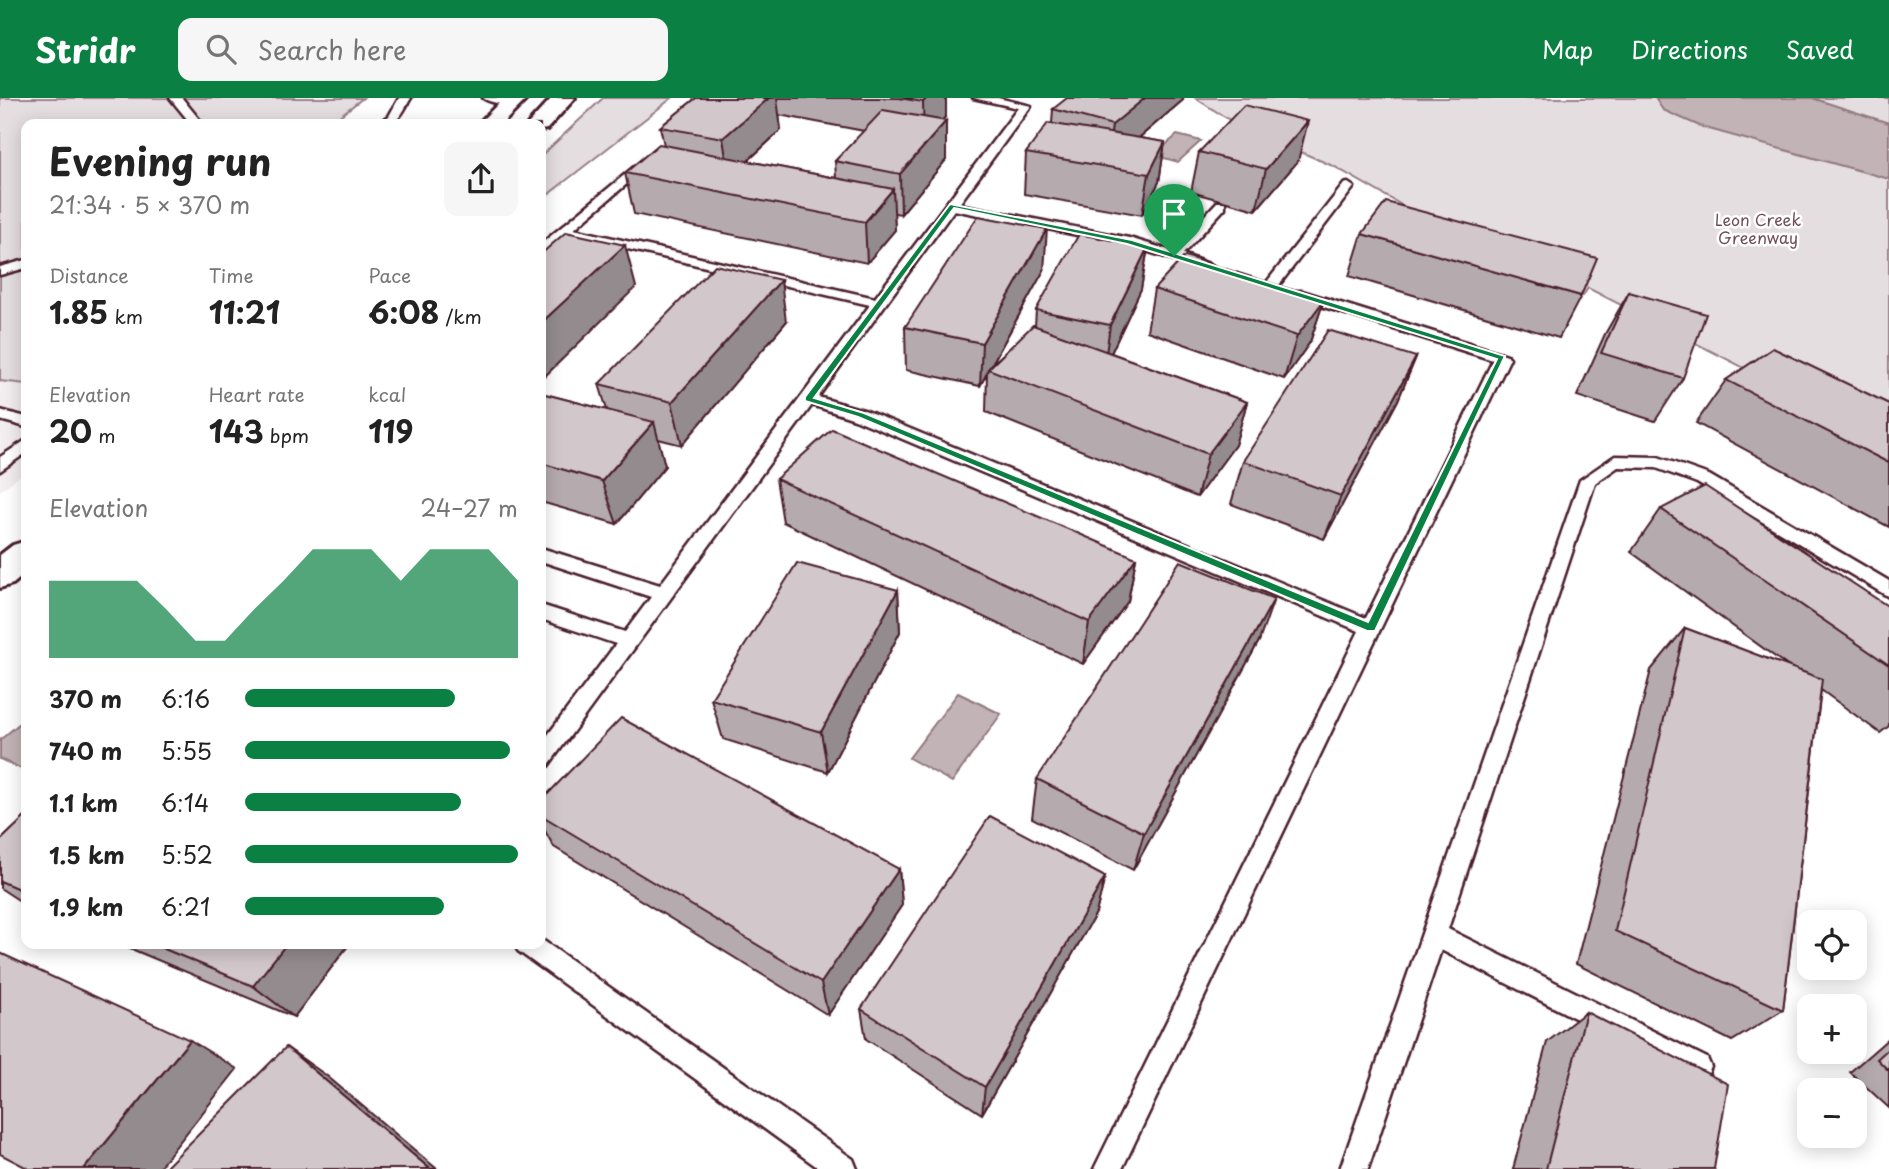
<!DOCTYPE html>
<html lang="en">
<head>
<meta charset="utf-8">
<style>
  :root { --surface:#fff; --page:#f6f6f6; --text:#222; --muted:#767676; --accent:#0b8043 }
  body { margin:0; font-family:"Playpen Sans",sans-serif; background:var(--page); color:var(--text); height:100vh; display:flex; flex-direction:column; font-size:26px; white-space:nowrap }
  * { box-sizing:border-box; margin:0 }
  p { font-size:23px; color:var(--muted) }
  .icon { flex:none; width:38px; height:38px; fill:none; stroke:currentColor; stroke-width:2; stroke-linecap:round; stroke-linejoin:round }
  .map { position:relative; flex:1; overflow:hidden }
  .details { position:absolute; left:21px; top:21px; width:525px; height:830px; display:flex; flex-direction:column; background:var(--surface); border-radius:14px; box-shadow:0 4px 18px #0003 }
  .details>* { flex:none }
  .tools { position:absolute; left:1797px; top:812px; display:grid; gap:14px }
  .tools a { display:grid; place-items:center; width:70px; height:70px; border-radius:14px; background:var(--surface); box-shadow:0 4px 18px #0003; font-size:35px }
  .pin { position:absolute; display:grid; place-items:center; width:60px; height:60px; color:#fff; margin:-72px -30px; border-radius:50% 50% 50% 0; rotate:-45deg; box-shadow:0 0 7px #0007 }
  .pin .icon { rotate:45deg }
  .round { display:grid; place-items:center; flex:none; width:74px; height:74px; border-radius:14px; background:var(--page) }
  .headline { display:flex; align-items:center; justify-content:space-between; height:119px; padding:0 28px }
  h1 { font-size:38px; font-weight:700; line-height:52px }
  .figures { display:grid; grid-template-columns:repeat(3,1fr); gap:10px; height:119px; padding:7px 28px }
  .figures div { display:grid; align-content:center }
  .figures b { font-size:30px; font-weight:700 }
  .figures small { font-size:19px; font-weight:400 }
  .figures p { font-size:19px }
  .chart { height:196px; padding:14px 28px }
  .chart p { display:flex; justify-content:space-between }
  .chart svg { width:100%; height:126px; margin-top:7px; fill:var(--accent); opacity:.7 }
  ul { padding:0 28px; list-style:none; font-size:23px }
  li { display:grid; grid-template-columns:112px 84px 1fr; align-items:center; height:52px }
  li i { height:18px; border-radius:9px; background:var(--accent) }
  header { display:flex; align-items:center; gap:42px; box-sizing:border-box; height:98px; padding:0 35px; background:var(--accent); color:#fff }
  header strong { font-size:33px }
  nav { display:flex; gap:38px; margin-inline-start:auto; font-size:24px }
  .search { width:490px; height:63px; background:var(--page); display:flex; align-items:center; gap:18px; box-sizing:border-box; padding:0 24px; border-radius:14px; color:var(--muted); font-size:26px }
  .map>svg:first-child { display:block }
  .built { fill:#f2eeef }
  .green { fill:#e5dee0; stroke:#987e86; stroke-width:2 }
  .water { fill:#c1b3b6; stroke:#91787e; stroke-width:2 }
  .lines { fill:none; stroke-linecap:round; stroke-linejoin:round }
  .service-casing { stroke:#4a1f2b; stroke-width:5 }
  .primary-casing { stroke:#4a1f2b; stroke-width:6 }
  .service { fill:#fff; fill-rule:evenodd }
  .primary { fill:#fff; fill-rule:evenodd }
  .wall { fill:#b5abaf; stroke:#4a1f2b; stroke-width:2; fill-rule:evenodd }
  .shaded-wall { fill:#938b8e; stroke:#4a1f2b; stroke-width:2 }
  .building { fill:#d2c7cb; stroke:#4a1f2b; stroke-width:2 }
  .route { fill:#0b8043; stroke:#fff; stroke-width:2; fill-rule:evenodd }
  .labels { text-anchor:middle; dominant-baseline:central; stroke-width:5; stroke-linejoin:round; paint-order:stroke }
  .far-park-label { font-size:16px; fill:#714f58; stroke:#fff }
</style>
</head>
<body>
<header>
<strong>Stridr</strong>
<div class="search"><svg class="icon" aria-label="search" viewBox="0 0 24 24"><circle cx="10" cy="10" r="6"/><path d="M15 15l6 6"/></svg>Search here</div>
<nav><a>Map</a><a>Directions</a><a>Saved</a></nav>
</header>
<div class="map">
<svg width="1889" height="1071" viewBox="0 0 1889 1071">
  <rect width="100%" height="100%" fill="#fff"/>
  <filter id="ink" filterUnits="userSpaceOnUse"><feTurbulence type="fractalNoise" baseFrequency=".0143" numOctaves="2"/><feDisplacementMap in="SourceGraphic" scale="14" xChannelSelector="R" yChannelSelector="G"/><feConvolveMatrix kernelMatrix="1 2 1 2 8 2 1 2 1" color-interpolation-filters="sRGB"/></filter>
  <g filter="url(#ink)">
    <!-- built -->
    <path class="built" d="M0,283l26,3v87l-26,20z"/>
    <!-- green -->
    <g class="green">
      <path d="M0,0h363l-34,26h-303v260l-26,-3z"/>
      <path d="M603,0h69l-131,102v-44z"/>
      <path d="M1195,0h694v344l-301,-154 -5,8 -155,-76 -93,-53 -102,-45z"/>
    </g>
    <!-- water -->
    <g class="water">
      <path d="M1655,0h157l77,25v56l-187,-52 -39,-17z"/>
      <path d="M1177,37l24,6 -23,21 -24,-7z"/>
      <path d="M958,595l43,21 -49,68 -43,-24z"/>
      <path d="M26,620v53l-26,-12v-19z"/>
    </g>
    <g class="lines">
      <!-- service casing -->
      <g class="service-casing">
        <g id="service">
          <path d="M170,0h12l21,26h-12z"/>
          <path d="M399,0h12c-11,18 -11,26 -34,26l12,-8z"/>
          <path d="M483,0h35l2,2c-8,6 -29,4 -37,-2z"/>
          <path d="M973,0h25l33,8 -72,98 170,34 43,13 45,-49h8v6l-42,46 29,11 -7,4 -79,-24 -172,-35 -136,187 49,14 499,207 127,-258 -201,-63 -2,-3 2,-3h10l205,64 3,3 -388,811h-28l265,-538 -504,-212 -43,-14 -264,361 -7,3v-25l75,-100 -75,-25v-14l84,27 26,-35 -110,-36v-13l119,37 210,-280 -303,-70 -26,20v-11l104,-86 6,4 -2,3 -75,64 301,69 143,-190z"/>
          <path d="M1348,85l6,4 -78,102h-10v-6l78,-99z"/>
          <path d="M26,162v8l-26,7v-8z"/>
          <path d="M0,312l26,7v10l-26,-7z"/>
          <path d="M26,342v13l-26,18v-14z"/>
          <path d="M1615,358l43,1 51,18 180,106v16l-192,-114 -41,-15 -38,-1 -23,16 -147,446 259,129 4,9 -4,9 -9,4 -9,-4 -248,-126 -73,219h-28l240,-689z"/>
          <path d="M541,841l312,220 4,10h-37l-302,-218 -4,-8h27z"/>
        </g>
      </g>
      <!-- primary casing -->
      <g class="primary-casing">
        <g id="primary">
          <path d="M504,0h24l-26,26h-24z"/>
          <path d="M552,0h23l-28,31 -6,1v-6h-13z"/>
          <path d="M26,443v32l-13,11 -13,4v-33l13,-10z"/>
        </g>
      </g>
      <!-- service -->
      <use href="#service" class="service"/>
      <!-- primary -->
      <use href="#primary" class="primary"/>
    </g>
    <!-- wall -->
    <g class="wall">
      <path d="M696,0h250v18l-4,4 4,1v39l-45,54 -7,-1 1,17 -28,33 -233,-49 -9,-41 39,-28 -4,-18zM779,17l85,16 -29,30 1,17 -88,-17 33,-31z"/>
      <path d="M1183,2l-44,38 26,4 -6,40 -17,33 -118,-21 2,-41 26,-30 1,-14z"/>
      <path d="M1199,54l99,9 -42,49 -65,-18z"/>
      <path d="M1362,136l219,62 -22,42 -210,-62z"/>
      <path d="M1148,149l-7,42 -30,64 136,49 -12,43 -38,52 -211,-85 1,-39 -7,13 -74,-16 -1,-43 139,-57 -52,94 43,-38 1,-16z"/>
      <path d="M1154,191l170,11 -14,42 -26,37 -137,-48z"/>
      <path d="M1629,194l54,86 -28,43 -78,-25 28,-62z"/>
      <path d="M786,224l-104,123 -24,-6 7,27 -48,58 -76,-22v-109l66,17 -8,-26z"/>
      <path d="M1416,259l-18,43 -74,139 -93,-35 12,-43z"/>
      <path d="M1726,282l163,24v123l-193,-104z"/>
      <path d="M776,381l360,79 -8,43 -45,63 -300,-142z"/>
      <path d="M1661,411l228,98v119l-9,7 -59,-43 -38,320 -51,31 -156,-77 75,-294 34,-42 104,39 -158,-115z"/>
      <path d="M898,492l2,42 -72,140 -105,-33 -12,-40z"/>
      <path d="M1259,543l-126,229 -101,-52 5,-39z"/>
      <path d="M541,703l358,68 3,36 -74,110 -274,-168 -13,-23z"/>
      <path d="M26,718v89l-26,-17v-47z"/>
      <path d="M1105,779l-9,36 -114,201 -116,-75 -5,-30z"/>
      <path d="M117,845h233l-56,74z"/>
      <path d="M1586,914l128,157h-201l34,-127z"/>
      <path d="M1889,940v70l-39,-36z"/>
    </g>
    <!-- shaded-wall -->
    <g class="shaded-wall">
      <path d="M769,0h8l4,32 -52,48 -6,-40z"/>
      <path d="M927,0h19v18l-22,25 -1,-39z"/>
      <path d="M1145,0h38v2l-76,65 5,-40z"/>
      <path d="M946,23v39l-45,54 -1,-40z"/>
      <path d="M1308,23l-10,40 -42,49 10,-41z"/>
      <path d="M1165,44l-6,40 -17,33 7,-41z"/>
      <path d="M893,91l2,41 -28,33 -2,-41z"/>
      <path d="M1047,131l-3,41 -55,99h-1l-1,4 -7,13 2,-43z"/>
      <path d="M625,147l11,42 -95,93v-57z"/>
      <path d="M1148,149l-7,42 -37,79 6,-43z"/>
      <path d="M781,182l5,42 -104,123 -10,-43z"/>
      <path d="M1324,202l-14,42 -26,37 13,-43z"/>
      <path d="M1416,259l-18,43 -74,139 17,-43z"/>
      <path d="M1247,304l-12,43 -38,52 11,-43z"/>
      <path d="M654,324l11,44 -48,58 -15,-43z"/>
      <path d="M1136,460l-8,43 -45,63 6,-42z"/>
      <path d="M898,492l2,42 -72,140 -7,-40z"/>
      <path d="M1274,501l-15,42 -126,229 11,-37z"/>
      <path d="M899,771l3,36 -74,110 -7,-32z"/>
      <path d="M1105,779l-9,36 -114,201 3,-27z"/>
      <path d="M287,845h63l-56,74 -41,-31z"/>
      <path d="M190,942l47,29 -79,100h-74z"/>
      <path d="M286,949l41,29 110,93h-7z"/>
    </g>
    <!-- building -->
    <g class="building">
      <path d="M696,0h73l-46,40 -63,-11z"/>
      <path d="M899,0h28l-4,4z"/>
      <path d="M1067,0h78l-33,27 -59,-16z"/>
      <path d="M1244,7l64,16 -42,48 -67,-17z"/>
      <path d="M883,12l63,11 -46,53 -65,-13z"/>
      <path d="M1048,25l117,19 -16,32 -123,-21z"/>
      <path d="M659,46l234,45 -28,33 -240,-49z"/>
      <path d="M1386,104l211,56 -16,38 -219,-62z"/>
      <path d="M978,118l69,13 -65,114 -77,-16z"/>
      <path d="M566,134l59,13 -84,78v-69z"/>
      <path d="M1079,136l69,13 -38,78 -74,-15z"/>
      <path d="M1185,158l139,44 -27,36 -143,-47z"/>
      <path d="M715,167l66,15 -109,122 -73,-18z"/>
      <path d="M1629,194l77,22 -23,64 -82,-25z"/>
      <path d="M1033,227l214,77 -39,52 -220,-85z"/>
      <path d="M1328,232l88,27 -75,139 -98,-35z"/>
      <path d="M1773,250l116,56v59l-163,-83z"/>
      <path d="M541,295l113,29 -52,59 -61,-18z"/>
      <path d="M832,331l304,129 -47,64 -313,-143z"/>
      <path d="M1705,388l184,121v58l-228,-156z"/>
      <path d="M1180,463l94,38 -130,234 -107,-54z"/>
      <path d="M797,465l101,27 -77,142 -110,-33z"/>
      <path d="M1685,530l137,51 -39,331 -168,-79z"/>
      <path d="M621,620l278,151 -78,114 -280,-168v-14z"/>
      <path d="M26,718v76l-26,-11v-40z"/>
      <path d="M990,718l115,61 -120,210 -124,-78z"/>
      <path d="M150,845h137l-34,43z"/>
      <path d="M0,855l190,87 -106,129h-55l-29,-15z"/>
      <path d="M1586,914l142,72 -14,85h-168z"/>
      <path d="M286,949l144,122h-266z"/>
      <path d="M1889,950v23l-12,-12z"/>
    </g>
  </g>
  <!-- route -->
  <path class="route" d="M950,106l182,36 373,116 -130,275h-8l-509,-214 -53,-16v-4zM954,110l173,36 370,115 -129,263 -504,-209 -50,-15z"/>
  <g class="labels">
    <!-- far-park labels -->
    <g class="far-park-label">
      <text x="1758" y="121">Leon Creek<tspan x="1758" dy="18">Greenway</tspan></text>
    </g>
  </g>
</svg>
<div class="tools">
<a><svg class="icon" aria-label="locate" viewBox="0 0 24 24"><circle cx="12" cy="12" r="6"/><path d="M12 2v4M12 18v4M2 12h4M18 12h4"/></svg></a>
<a>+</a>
<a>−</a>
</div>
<div class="pin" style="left:1174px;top:158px;background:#1e9e55"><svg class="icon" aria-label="arrive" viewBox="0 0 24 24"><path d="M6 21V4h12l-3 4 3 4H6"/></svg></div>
<section class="details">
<div class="headline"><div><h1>Evening run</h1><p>21:34 · 5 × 370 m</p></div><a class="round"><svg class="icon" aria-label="share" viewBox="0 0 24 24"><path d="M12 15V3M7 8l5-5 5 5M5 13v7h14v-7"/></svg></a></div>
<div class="figures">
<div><p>Distance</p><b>1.85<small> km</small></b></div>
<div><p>Time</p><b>11:21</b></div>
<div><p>Pace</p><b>6:08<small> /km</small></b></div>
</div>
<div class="figures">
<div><p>Elevation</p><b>20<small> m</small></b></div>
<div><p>Heart rate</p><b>143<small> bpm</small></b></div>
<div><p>kcal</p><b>119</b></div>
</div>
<div class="chart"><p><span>Elevation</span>24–27 m</p>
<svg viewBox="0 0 160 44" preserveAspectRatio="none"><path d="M0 44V17L10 17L20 17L30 17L40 27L50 38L60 38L70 27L80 17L90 6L100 6L110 6L120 17L130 6L140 6L150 6L160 17V44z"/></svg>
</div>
<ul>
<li><b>370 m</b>6:16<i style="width:77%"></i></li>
<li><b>740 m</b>5:55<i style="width:97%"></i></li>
<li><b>1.1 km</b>6:14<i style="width:79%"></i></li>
<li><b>1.5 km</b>5:52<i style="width:100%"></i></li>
<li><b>1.9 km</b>6:21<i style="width:73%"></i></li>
</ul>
</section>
</div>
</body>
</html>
